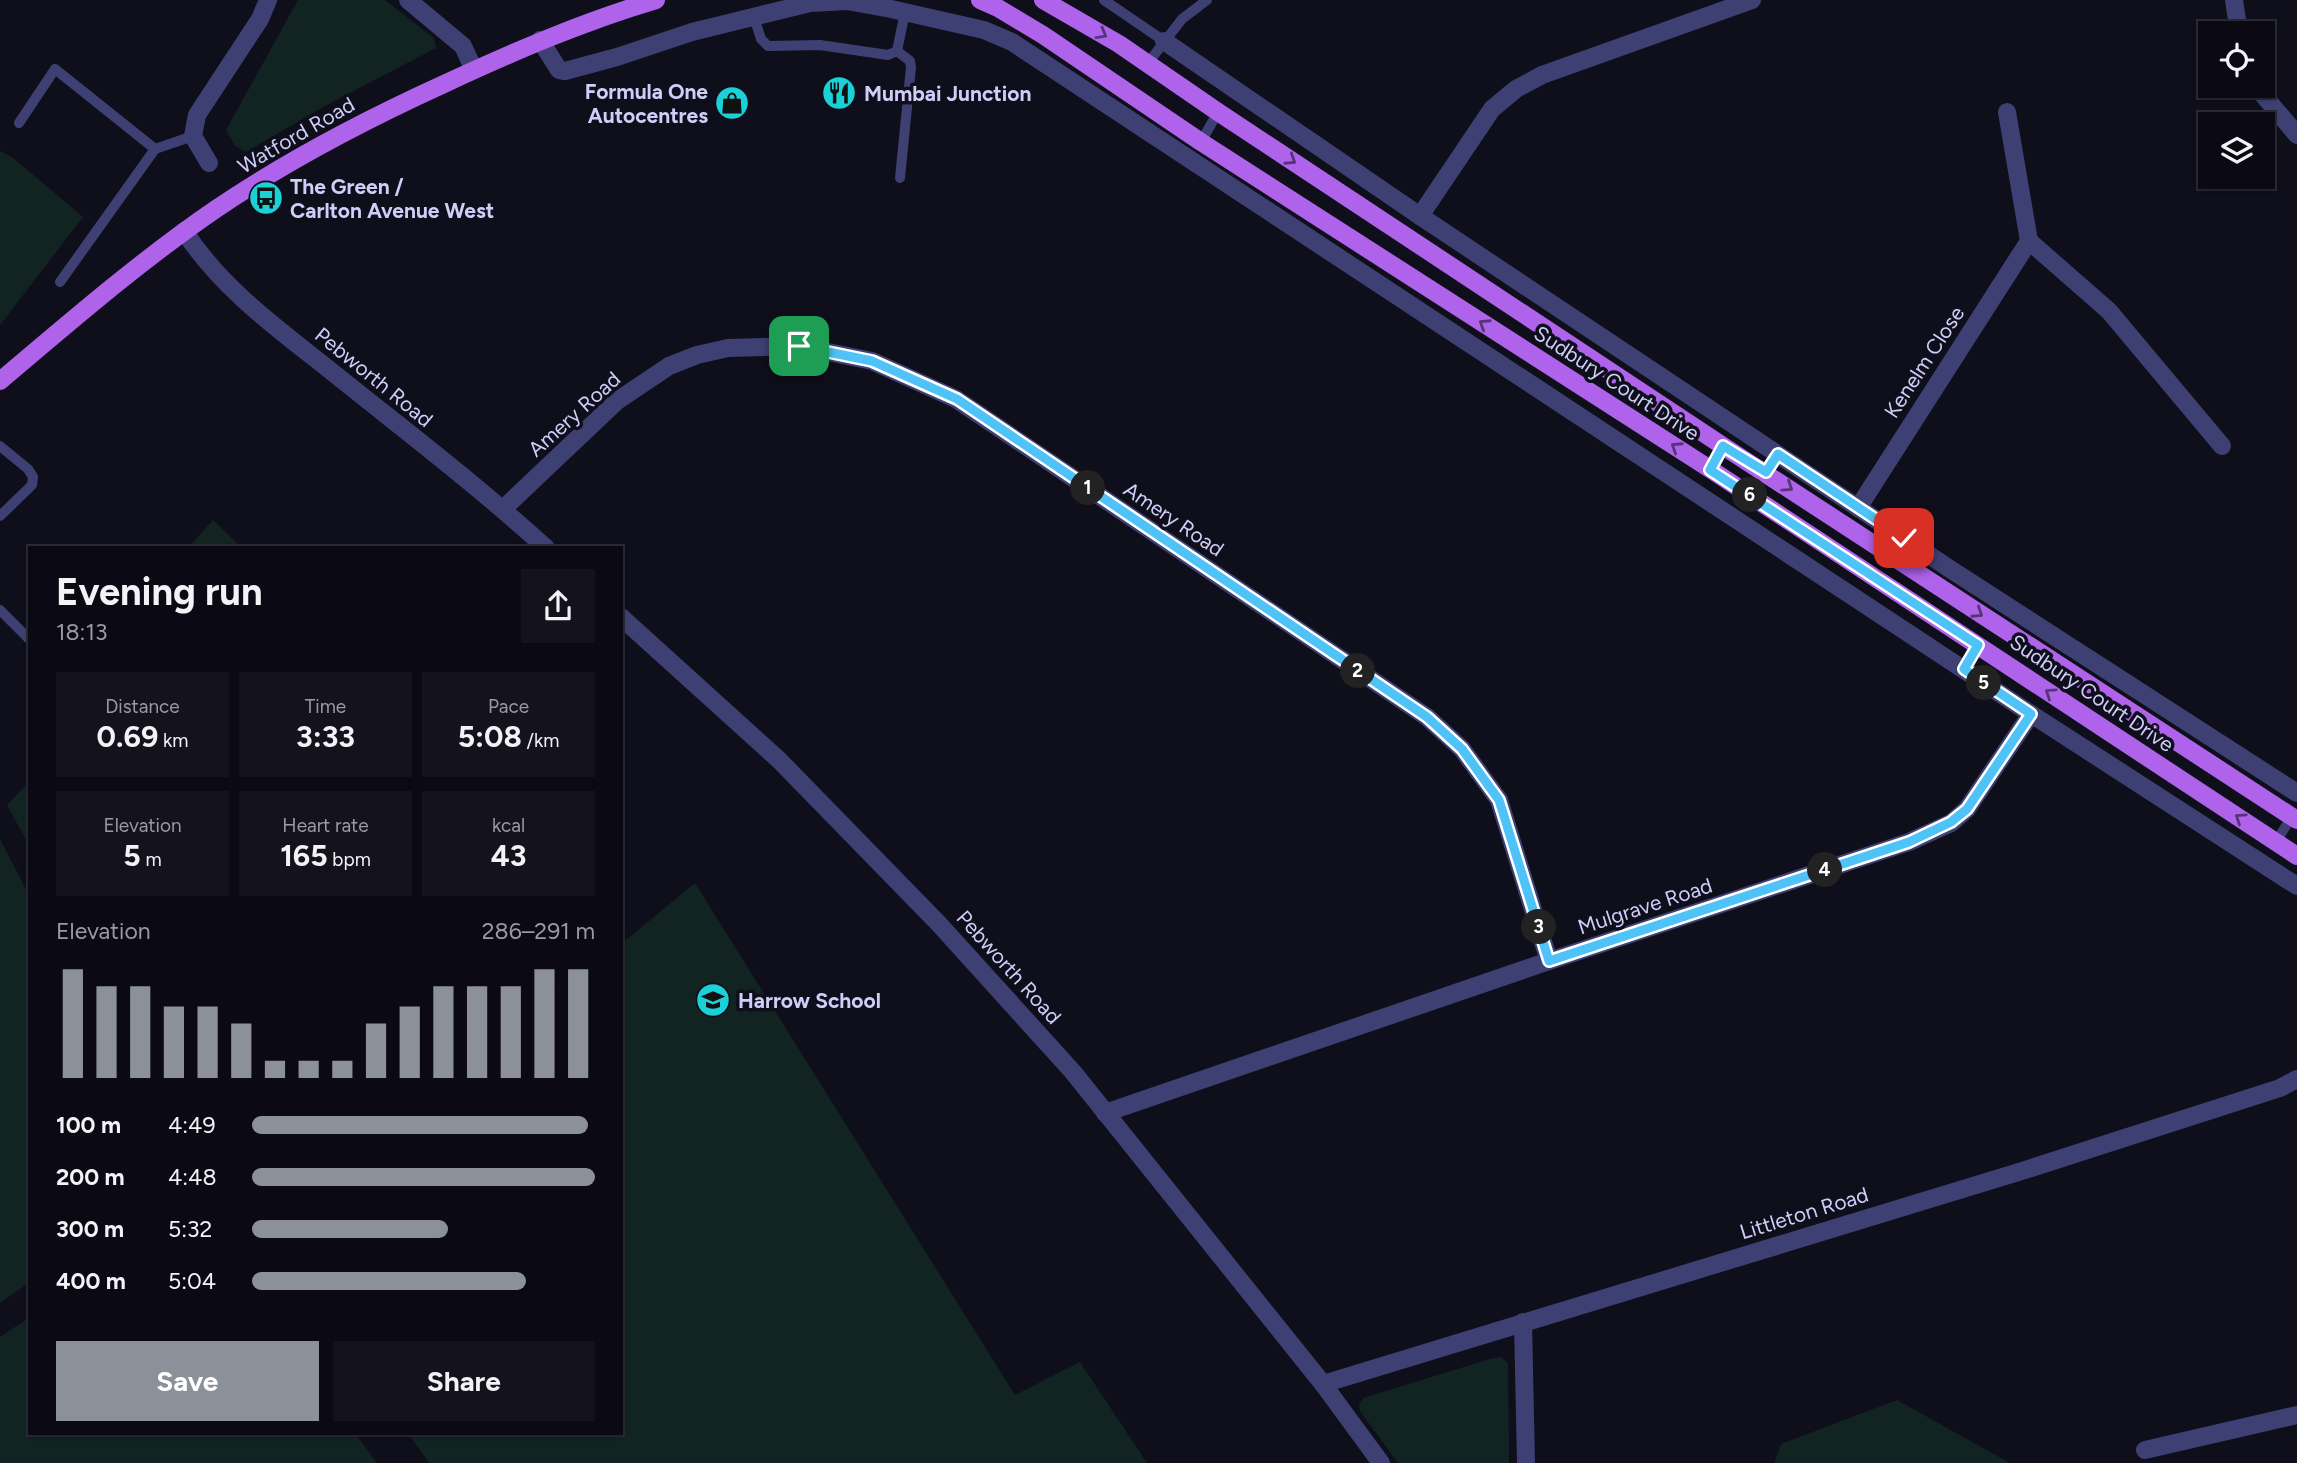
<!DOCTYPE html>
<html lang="en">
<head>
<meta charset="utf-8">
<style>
  :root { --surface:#0b0a14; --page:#14131d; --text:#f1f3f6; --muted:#9a9aa0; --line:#2b2b34; --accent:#8c9099 }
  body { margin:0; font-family:Figtree,sans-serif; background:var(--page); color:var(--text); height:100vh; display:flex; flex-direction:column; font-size:26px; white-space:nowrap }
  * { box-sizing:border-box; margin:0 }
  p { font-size:23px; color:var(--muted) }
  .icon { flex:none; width:38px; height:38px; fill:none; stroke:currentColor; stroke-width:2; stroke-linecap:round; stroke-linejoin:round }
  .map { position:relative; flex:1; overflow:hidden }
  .sheet { position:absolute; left:28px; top:546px; width:595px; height:889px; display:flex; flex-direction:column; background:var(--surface); border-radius:0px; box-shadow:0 2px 5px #0004,0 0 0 2px var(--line) }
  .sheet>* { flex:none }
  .controls { position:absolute; left:2198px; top:21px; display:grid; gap:14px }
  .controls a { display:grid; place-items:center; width:77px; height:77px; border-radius:0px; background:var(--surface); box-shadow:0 2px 5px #0004,0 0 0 2px var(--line); font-size:35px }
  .pin { position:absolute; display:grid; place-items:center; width:60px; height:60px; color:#fff; margin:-30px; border-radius:14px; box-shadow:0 4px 10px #0006 }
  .km { position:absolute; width:35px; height:35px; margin:-18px; border-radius:50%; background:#222; color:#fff; font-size:19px; line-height:35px; text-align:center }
  .round { display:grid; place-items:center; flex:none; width:74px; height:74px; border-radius:0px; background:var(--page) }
  .headline { display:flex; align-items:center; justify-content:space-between; height:119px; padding:0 28px }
  h1 { font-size:38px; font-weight:700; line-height:52px }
  .stats { display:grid; grid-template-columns:repeat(3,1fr); gap:10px; height:119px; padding:7px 28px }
  .stats div { display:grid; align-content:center; border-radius:0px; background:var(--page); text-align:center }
  .stats b { font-size:30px; font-weight:700 }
  .stats small { font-size:19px; font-weight:400 }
  .stats p { font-size:19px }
  .chart { height:196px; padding:14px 28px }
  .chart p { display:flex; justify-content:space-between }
  .chart svg { width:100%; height:126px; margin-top:7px; stroke:var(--accent); stroke-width:6 }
  .button { display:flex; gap:14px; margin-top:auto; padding:14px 28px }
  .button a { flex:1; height:80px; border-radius:0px; background:var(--accent); color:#fff; font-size:28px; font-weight:700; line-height:80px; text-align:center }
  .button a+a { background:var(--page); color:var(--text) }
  ul { padding:0 28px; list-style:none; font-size:23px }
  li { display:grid; grid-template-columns:112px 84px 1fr; align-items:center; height:52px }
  li i { height:18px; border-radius:9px; background:var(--accent) }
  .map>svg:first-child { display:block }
  .green { fill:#122422 }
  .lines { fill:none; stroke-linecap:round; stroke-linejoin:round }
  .lane { stroke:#3e4074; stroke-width:10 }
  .street { stroke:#3e4074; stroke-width:18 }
  .primary { stroke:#af63eb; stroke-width:18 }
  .oneway { stroke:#573479 }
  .route-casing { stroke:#fff; stroke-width:14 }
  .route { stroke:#4fc3f7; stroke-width:9 }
  .labels { text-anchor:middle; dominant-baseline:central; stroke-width:7; stroke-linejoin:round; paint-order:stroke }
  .poi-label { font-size:21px; font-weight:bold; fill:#d0cef9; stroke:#0f0e1b; text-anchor:start }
  .street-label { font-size:21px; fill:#d0cef9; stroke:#0f0e1b }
</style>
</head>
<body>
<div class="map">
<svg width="2297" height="1463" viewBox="0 0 2297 1463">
  <rect width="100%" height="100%" fill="#0f0e1b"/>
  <!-- green -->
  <g class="green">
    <path d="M298,0h87l49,38 2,10 -111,58 -79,46 -11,-6 -9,-16z"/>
    <path d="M0,151l12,6 71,60 -83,108z"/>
    <path d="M213,520l29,28h-54z"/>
    <path d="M30,781v66l-23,-42z"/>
    <path d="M0,839l30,58v385l-30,21z"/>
    <path d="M695,883l320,512 65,-33 67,101h-718l-21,-30h213v-489z"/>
    <path d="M30,1317v116h325l22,30h-377v-126z"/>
    <path d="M1501,1357l7,6 1,100h-111l-38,-52 -1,-6 4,-7 127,-39z"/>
    <path d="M1897,1400l113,63h-236l7,-19z"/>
  </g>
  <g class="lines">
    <!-- lane -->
    <g class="lane">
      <path d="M1104,0l60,41"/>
      <path d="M754,17l7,22 7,7 52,-1 68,10 9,-4 8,-39"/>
      <path d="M897,51l13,10 1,6 -11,111"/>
      <path d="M1148,63l34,-44 25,-19"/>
      <path d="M19,123l36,-54 100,80"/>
      <path d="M1201,142l17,-30"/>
      <path d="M60,282l95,-133 38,-13"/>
      <path d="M0,446l28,23 5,8 -1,8 -32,31"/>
      <path d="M1710,469l13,-23"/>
      <path d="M0,610l30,30"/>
      <path d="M2276,842l16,-26"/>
    </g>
    <!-- street -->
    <g class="street">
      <path d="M408,0l55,46 11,24"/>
      <path d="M2234,0l5,33"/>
      <path d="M540,40l19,30 6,1 52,-14 75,-25 118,-29 37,-2 44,8 93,21 28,12 1019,672 266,172"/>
      <path d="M1164,41l256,175 530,353 347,224"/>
      <path d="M2259,86l5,10 33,39"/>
      <path d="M209,163l-16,-27 4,-21 63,-96 8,-19"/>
      <path d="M1420,216l72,-107 24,-20 26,-14 210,-75"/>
      <path d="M184,231c38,58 94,98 147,140 72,58 146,114 215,177"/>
      <path d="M2029,241l80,70 113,135"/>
      <path d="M1858,508l171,-267 -22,-129"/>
      <path d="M503,509l114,-108 52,-35 28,-11 31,-7 71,-2 73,15 84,38 471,318 35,32 37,51 50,161"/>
      <path d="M621,617l158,143 160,164 134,148 250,312 58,79"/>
      <path d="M1105,1113l444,-152 360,-119 42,-19 16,-14 64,-95"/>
      <path d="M1523,1322l3,141"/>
      <path d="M1323,1384l699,-213 258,-83 17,-9"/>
      <path d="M2145,1450l152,-35"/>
    </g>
    <!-- primary -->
    <g class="primary">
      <path d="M980,0l18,8 45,27 158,107 509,327 587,387"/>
      <path d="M1043,0l76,44 99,68 505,334 574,374"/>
      <path d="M0,381c70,-59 140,-120 216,-172 72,-49 149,-89 228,-125 69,-32 138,-62 212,-84"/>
    </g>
  </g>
  <!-- one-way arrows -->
  <defs><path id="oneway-chevron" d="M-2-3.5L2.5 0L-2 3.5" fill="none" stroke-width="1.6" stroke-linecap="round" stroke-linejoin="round" transform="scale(1.75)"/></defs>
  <g class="oneway">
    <use href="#oneway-chevron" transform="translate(1102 34) rotate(30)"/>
    <use href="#oneway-chevron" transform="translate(1291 160) rotate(33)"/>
    <use href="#oneway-chevron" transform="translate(1484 324) rotate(-147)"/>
    <use href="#oneway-chevron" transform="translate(1676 447) rotate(-147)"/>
    <use href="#oneway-chevron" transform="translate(1788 487) rotate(34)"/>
    <use href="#oneway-chevron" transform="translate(1978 613) rotate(33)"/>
    <use href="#oneway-chevron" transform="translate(2050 693) rotate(-146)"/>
    <use href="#oneway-chevron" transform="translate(2240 818) rotate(-146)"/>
  </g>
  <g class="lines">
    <!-- route casing -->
    <g class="route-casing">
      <path id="route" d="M799,346l73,15 85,38 470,318 35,32 37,51 50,161 360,-119 42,-20 16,-13 64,-95 -67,-45 14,-24 -268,-175 13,-24 43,26 12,-18 126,84"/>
    </g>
    <!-- route -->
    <use href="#route" class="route"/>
  </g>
  <!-- icons -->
  <defs>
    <g id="restaurant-disc" transform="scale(1.75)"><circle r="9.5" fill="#1cd0d7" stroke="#0f0e1b"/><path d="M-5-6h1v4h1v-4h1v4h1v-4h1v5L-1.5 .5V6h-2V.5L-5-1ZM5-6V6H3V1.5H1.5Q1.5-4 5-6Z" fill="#111"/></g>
    <g id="shop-disc" transform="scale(1.75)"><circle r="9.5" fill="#1cd0d7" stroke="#0f0e1b"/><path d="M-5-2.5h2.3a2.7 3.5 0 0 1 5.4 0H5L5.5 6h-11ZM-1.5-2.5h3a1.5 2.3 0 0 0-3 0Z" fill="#111"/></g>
    <g id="bus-disc" transform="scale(1.75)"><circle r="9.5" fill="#1cd0d7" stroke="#0f0e1b"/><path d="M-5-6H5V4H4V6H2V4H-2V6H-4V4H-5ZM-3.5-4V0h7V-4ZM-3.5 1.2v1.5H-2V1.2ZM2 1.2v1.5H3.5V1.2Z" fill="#111"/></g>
    <g id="school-disc" transform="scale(1.75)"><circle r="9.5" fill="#1cd0d7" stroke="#0f0e1b"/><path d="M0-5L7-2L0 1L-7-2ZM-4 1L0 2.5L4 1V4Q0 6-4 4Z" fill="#111"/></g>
  </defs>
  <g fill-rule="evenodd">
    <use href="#restaurant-disc" x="839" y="93"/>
    <use href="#shop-disc" x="732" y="103"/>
    <use href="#bus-disc" x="266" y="198"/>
    <use href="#school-disc" x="713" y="1000"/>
  </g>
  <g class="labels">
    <!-- poi labels -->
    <g class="poi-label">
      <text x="708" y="91" text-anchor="end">Formula One<tspan x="708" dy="24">Autocentres</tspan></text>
      <text x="864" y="93">Mumbai Junction</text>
      <text x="290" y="186">The Green /<tspan x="290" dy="24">Carlton Avenue West</tspan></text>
      <text x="738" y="1000">Harrow School</text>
    </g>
    <!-- street labels -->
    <g class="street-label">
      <text transform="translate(296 135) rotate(-30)">Watford Road</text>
      <text transform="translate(1924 362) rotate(-57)">Kenelm Close</text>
      <text transform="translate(374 377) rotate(39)">Pebworth Road</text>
      <text transform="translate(1617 383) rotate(33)">Sudbury Court Drive</text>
      <text transform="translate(574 414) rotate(-42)">Amery Road</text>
      <text transform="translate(1174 519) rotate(34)">Amery Road</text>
      <text transform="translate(2092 693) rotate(34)">Sudbury Court Drive</text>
      <text transform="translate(1645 906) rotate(-18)">Mulgrave Road</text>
      <text transform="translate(1009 967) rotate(48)">Pebworth Road</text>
      <text transform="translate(1804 1213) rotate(-17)">Littleton Road</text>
    </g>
  </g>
</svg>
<div class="controls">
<a><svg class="icon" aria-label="locate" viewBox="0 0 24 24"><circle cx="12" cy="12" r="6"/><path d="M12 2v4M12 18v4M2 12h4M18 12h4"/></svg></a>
<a><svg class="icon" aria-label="layers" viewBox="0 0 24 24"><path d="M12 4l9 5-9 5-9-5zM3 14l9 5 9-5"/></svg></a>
</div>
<div class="pin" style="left:799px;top:346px;background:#1e9e55"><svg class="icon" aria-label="arrive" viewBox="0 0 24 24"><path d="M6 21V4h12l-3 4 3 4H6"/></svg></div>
<div class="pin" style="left:1904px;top:538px;background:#d93025"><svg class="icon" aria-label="check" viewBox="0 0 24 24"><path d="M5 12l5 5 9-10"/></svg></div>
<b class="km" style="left:1088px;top:488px">1</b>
<b class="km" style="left:1358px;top:671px">2</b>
<b class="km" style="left:1539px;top:927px">3</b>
<b class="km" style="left:1825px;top:870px">4</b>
<b class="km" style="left:1984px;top:683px">5</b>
<b class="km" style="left:1750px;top:495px">6</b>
<section class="sheet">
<div class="headline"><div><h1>Evening run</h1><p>18:13</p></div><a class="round"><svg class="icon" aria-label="share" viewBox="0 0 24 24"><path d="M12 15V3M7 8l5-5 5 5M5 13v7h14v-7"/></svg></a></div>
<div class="stats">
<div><p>Distance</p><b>0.69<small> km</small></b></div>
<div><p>Time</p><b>3:33</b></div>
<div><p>Pace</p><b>5:08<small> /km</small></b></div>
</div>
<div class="stats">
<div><p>Elevation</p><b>5<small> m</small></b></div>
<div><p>Heart rate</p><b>165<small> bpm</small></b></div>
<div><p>kcal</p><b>43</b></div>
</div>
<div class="chart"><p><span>Elevation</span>286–291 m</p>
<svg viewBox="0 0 160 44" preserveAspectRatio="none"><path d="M5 44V6M15 44V12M25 44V12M35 44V19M45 44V19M55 44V25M65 44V38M75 44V38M85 44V38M95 44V25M105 44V19M115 44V12M125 44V12M135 44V12M145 44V6M155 44V6"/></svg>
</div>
<ul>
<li><b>100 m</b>4:49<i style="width:98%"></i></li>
<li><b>200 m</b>4:48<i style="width:100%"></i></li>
<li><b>300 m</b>5:32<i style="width:57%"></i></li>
<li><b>400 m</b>5:04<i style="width:80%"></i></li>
</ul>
<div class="button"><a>Save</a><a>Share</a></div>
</section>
</div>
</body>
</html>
